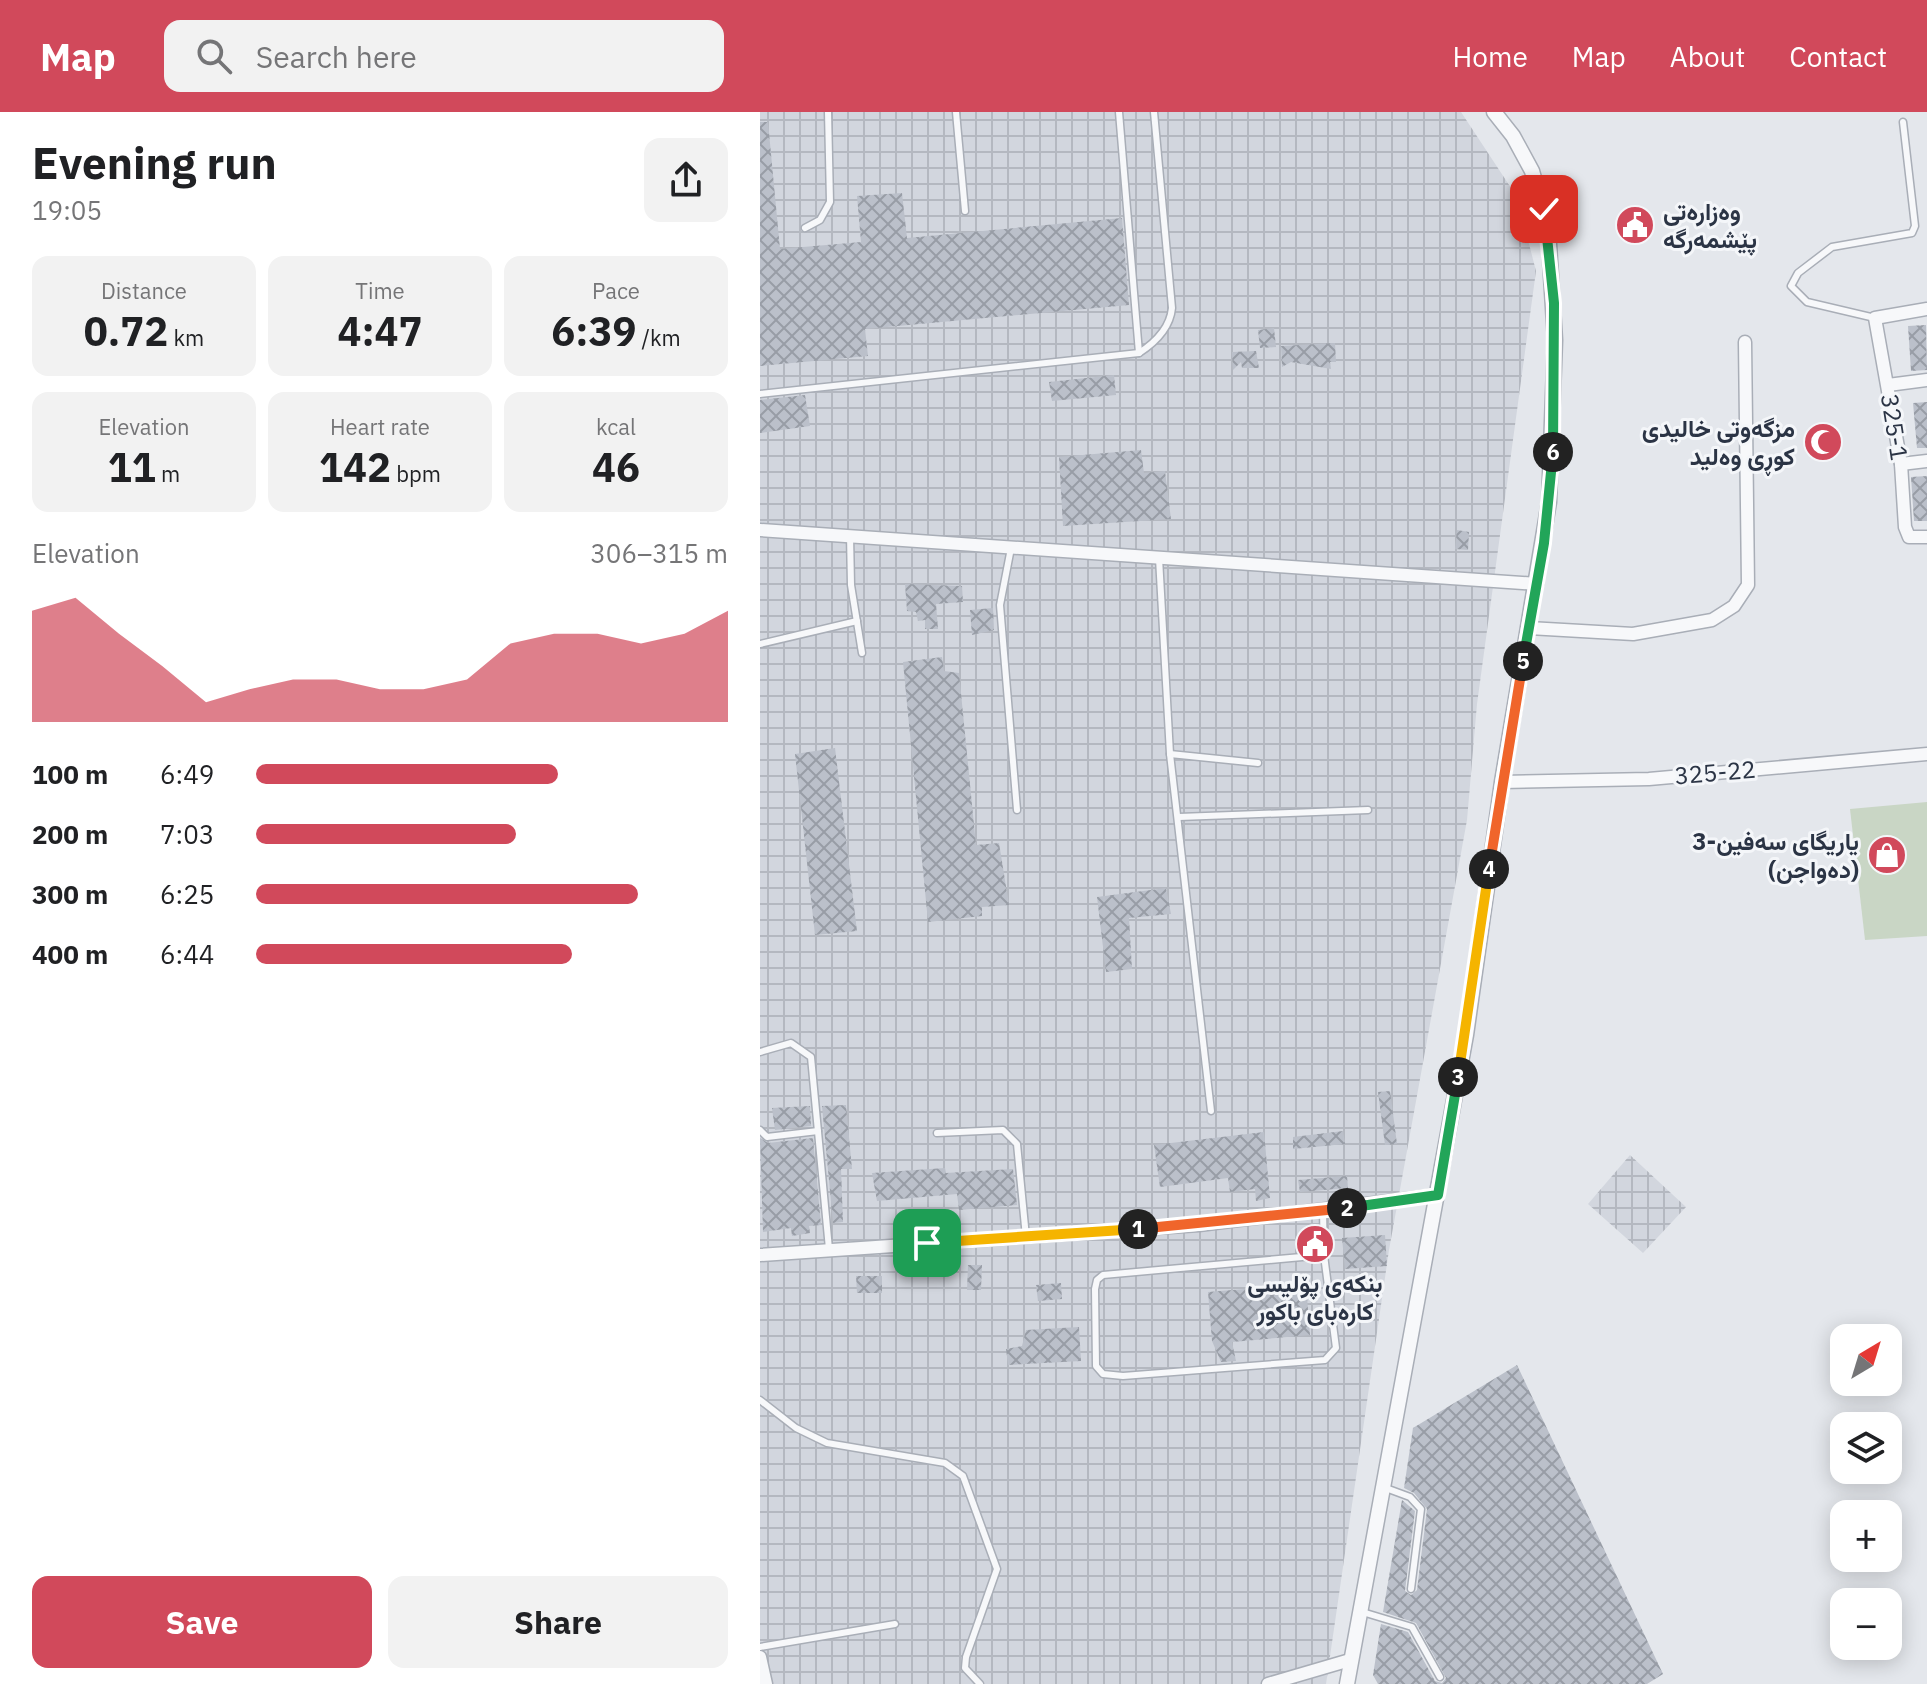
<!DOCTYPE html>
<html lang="en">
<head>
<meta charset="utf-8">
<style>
  :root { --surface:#fff; --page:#f2f2f2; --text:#202124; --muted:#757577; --accent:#d1495b }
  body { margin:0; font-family:"IBM Plex Sans",Vazirmatn,sans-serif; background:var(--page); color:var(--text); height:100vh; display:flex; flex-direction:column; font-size:30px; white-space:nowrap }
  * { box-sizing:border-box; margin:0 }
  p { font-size:26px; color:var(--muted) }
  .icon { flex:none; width:44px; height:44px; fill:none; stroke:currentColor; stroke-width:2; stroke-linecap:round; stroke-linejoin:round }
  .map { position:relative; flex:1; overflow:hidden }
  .side { display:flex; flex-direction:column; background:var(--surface); width:760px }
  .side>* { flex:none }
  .needle { width:52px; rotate:38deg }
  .fabs { position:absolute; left:1070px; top:1212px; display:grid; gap:16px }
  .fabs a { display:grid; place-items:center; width:72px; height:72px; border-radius:16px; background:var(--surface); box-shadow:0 4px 20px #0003; font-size:40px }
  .pin { position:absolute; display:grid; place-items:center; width:68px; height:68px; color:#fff; margin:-34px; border-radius:16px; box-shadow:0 4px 12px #0006 }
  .km { position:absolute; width:40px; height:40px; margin:-20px; border-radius:50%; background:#222; color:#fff; font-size:22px; line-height:40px; text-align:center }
  .round { display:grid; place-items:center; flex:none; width:84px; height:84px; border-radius:16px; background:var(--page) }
  .headline { display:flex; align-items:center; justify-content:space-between; height:136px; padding:0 32px }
  h1 { font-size:44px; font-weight:800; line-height:60px }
  .metrics { display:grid; grid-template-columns:repeat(3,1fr); gap:12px; height:136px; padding:8px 32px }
  .metrics div { display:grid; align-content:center; border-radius:16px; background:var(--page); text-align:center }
  .metrics b { font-size:40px; font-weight:800 }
  .metrics small { font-size:22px; font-weight:400 }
  .metrics p { font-size:22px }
  .chart { height:224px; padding:16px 32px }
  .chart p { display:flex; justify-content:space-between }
  .chart svg { width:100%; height:144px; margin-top:8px; fill:var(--accent); opacity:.7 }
  .action { display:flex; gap:16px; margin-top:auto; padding:16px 32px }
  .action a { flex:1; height:92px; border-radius:16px; background:var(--accent); color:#fff; font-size:32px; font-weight:800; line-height:92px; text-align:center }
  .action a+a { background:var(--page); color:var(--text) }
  ul { padding:0 32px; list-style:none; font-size:26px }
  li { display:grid; grid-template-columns:128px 96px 1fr; align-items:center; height:60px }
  li i { height:20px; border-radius:10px; background:var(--accent) }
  header { display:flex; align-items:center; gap:48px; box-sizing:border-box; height:112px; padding:0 40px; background:var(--accent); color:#fff }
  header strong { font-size:38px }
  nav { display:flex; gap:44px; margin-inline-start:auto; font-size:28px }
  .search { width:560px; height:72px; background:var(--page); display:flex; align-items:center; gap:20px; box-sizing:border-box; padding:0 28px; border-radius:16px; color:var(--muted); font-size:30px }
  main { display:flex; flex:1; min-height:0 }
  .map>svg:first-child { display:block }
  .industrial { fill:url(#industrial-grid) }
  .garden { fill:#c9d6c5 }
  .building { fill:url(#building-cross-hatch) }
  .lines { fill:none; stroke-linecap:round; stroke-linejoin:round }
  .service-casing { stroke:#a9aeb7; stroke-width:9 }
  .minor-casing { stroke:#a9aeb7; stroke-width:15 }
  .tertiary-casing { stroke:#a9aeb7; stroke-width:17 }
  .service { stroke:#f7f8fa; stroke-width:6 }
  .minor { stroke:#f7f8fa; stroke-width:12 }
  .tertiary { stroke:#f7f8fa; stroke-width:14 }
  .split-1-casing { stroke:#fff; stroke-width:16 }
  .split-2-casing { stroke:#fff; stroke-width:16 }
  .split-3-casing { stroke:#fff; stroke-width:16 }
  .split-4-casing { stroke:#fff; stroke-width:16 }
  .split-5-casing { stroke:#fff; stroke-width:16 }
  .split-6-casing { stroke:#fff; stroke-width:16 }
  .split-7-casing { stroke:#fff; stroke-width:16 }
  .split-1 { stroke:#f5b400; stroke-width:10 }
  .split-2 { stroke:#f0652b; stroke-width:10 }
  .split-3 { stroke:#22a559; stroke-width:10 }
  .split-4 { stroke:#f5b400; stroke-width:10 }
  .split-5 { stroke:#f0652b; stroke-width:10 }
  .split-6 { stroke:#22a559; stroke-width:10 }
  .split-7 { stroke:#22a559; stroke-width:10 }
  .labels { text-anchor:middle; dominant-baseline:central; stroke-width:6; stroke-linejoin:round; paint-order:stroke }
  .poi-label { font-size:24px; font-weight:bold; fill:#2b3445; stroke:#f4f6f9; text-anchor:end }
  .street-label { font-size:24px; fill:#2b3445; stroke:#f4f6f9 }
</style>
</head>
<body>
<header>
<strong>Map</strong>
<div class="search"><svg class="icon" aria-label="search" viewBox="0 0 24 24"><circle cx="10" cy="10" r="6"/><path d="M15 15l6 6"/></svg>Search here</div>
<nav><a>Home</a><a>Map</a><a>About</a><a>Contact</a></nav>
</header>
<main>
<section class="side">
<div class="headline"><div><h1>Evening run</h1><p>19:05</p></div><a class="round"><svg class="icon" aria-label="share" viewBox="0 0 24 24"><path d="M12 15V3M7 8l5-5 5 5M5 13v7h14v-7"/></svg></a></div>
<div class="metrics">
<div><p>Distance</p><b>0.72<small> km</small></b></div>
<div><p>Time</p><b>4:47</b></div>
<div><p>Pace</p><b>6:39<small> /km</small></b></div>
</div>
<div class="metrics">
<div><p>Elevation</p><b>11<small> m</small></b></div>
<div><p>Heart rate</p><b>142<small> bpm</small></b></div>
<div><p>kcal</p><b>46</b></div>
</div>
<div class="chart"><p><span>Elevation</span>306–315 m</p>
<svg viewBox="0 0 160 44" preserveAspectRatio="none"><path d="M0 44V10L10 6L20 17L30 27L40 38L50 34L60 31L70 31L80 34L90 34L100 31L110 20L120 17L130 17L140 20L150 17L160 10V44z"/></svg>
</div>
<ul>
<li><b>100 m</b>6:49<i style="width:64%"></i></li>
<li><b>200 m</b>7:03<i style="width:55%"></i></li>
<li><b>300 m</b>6:25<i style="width:81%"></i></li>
<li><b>400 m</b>6:44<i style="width:67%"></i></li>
</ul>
<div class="action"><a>Save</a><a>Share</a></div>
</section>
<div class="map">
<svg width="1167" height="1572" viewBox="0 0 1167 1572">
  <defs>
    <pattern id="industrial-grid" width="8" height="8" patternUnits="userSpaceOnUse" patternTransform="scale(2)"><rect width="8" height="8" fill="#d2d6de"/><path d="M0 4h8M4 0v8" fill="none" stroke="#b4b8c0"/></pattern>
    <pattern id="building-cross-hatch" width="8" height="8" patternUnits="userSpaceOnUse" patternTransform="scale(2)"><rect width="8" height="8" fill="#bbc0ca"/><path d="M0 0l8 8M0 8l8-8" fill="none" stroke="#989da6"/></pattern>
  </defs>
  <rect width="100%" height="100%" fill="#e4e7ec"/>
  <!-- industrial -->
  <g class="industrial">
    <path d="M0,0h701l56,85 19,74 -59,433 -10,116 -78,430 -63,434h-566z"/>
    <path d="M870,1043l56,52 -43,46 -55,-49z"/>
  </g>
  <!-- garden -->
  <path class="garden" d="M1167,690v134l-62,4 -15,-131z"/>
  <!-- building -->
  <g class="building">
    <path d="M0,10h8l12,127 81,-7 -4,-46 45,-3 5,45 215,-20 7,87 -264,24 3,27 -108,10z"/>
    <path d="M1166,213l1,45 -16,1 -3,-45z"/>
    <path d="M514,216l2,19 -16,1 -2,-18z"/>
    <path d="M575,231l1,19h-6l1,7 -40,-7 -9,5 -1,-21z"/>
    <path d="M496,239l3,17h-17l-1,-6 -8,8 -1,-18z"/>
    <path d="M354,263l2,20 -64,6 -3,-19z"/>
    <path d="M45,283l5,31 -50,7v-33z"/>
    <path d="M1167,290v46h-10l-4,-45z"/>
    <path d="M381,338l3,23 21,-2 6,48 -108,7 -4,-69z"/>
    <path d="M1167,364v45h-13l-3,-44z"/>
    <path d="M697,418l12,2 -1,18 -13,-1z"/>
    <path d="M145,472l57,2 1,16 -27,2 2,25h-13v-9l-7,1 -2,-9 -9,-1z"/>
    <path d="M233,496l1,22 -22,5 -2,-25z"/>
    <path d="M182,545l2,14 15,2 17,172 23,-2 10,62 -27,2v9l-54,6 -25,-260z"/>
    <path d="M75,636l22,183 -42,4 -20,-181z"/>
    <path d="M406,776l5,26 -42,4 3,51 -26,3 -9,-75z"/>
    <path d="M630,979l7,53 -12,1 -7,-53z"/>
    <path d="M86,993l6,64h-11l2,53 -10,1 -11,-117z"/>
    <path d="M50,994l1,20 -36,4 -3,-22z"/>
    <path d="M583,1019l2,13 -52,5v-12z"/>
    <path d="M504,1020l6,66 -14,3 -1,-12 -25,3 -2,-14 -68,9 -6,-42z"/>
    <path d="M0,1026l8,5 45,-5 8,87 -12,1 1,7 -18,3 -1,-8 -28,4z"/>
    <path d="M185,1056l1,5 67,-4 4,36 -58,5 -2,-16 -80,7 -5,-28z"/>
    <path d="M587,1064l1,12 -48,4 -2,-12z"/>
    <path d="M625,1123l2,31 -42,3 -3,-31z"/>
    <path d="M208,1153h14l-1,25h-14z"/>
    <path d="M96,1164h26v17h-25z"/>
    <path d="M301,1171l1,16 -24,2 -2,-16z"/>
    <path d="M546,1172l4,51 -78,7 4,19 -15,1 -9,-21 -4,-49z"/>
    <path d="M319,1215l2,34 -73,4 -2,-16 16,-3 4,-16z"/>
    <path d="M757,1253l146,309 -16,10h-269l-5,-9 8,-51 27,8 27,49 7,2 4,-5 -30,-55 -33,-11 19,-112 13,11 -10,80 6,4 6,-5 10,-81 -13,-16 -10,-5 9,-60z"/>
  </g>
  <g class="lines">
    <!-- service casing -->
    <g class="service-casing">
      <g id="service">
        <path d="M196,0l9,99"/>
        <path d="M359,0l20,241"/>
        <path d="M45,116l15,-8 10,-18 -2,-90"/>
        <path d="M1115,206l-68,-16 -16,-16 7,-13 34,-26 80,-14 3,-7 -12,-104"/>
        <path d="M0,282l379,-41c17,-11 31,-25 33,-45l-18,-196"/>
        <path d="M90,423l1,50 11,68"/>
        <path d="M251,436l-11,57 17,205"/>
        <path d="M399,446l11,196 41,357"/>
        <path d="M0,532l97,-23"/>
        <path d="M410,642l88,9"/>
        <path d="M419,705l189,-7"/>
        <path d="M0,940l31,-9 20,14 18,192"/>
        <path d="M0,1018l7,7 51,-6"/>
        <path d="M177,1021l66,-3 14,14 9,93"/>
        <path d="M563,1100l1,43 12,93 -11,12 -202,16 -20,-2 -7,-8 -1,-77 2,-9 6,-5 221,-20"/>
        <path d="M0,1288l36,28 31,15 118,20 18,13 34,93 -31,88 -1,11 15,16"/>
        <path d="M623,1375l27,10 11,12 -10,80"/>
        <path d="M599,1499l53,16 28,50"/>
        <path d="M0,1535l135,-23"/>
      </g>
    </g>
    <!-- minor casing -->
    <g class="minor-casing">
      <g id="minor">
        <path d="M1167,197l-52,9 26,146 4,63 4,10h18"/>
        <path d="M1128,273l39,-5"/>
        <path d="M1141,352l26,-3"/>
        <path d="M0,418l777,54"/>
        <path d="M769,516l104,6 79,-14 22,-14 14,-21 -3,-243"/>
        <path d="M742,670l147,-3 278,-25"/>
        <path d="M0,1143l439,-30 239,-30"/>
        <path d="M0,1545l6,27"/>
        <path d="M508,1572l82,-24"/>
      </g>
    </g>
    <!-- tertiary casing -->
    <g class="tertiary-casing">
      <path id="tertiary" d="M587,1572l119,-649 36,-253 47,-280 6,-162 -7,-112 -16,-57 -19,-35 -19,-24"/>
    </g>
    <!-- service -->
    <use href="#service" class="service"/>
    <!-- minor -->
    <use href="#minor" class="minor"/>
    <!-- tertiary -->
    <use href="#tertiary" class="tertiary"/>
  </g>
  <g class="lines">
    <!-- split-1 casing -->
    <g class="split-1-casing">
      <path id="split-1" d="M167,1131l211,-14"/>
    </g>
    <!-- split-2 casing -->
    <g class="split-2-casing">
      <path id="split-2" d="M378,1117l209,-21"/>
    </g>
    <!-- split-3 casing -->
    <g class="split-3-casing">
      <path id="split-3" d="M587,1096l91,-13 20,-118"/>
    </g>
    <!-- split-4 casing -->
    <g class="split-4-casing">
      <path id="split-4" d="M698,965l31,-208"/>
    </g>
    <!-- split-5 casing -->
    <g class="split-5-casing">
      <path id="split-5" d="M729,757l34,-208"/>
    </g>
    <!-- split-6 casing -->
    <g class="split-6-casing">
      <path id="split-6" d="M763,549l21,-118 9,-91"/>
    </g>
    <!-- split-7 casing -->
    <g class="split-7-casing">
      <path id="split-7" d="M784,97l10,94 -1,149"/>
    </g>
    <!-- split-1 -->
    <use href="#split-1" class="split-1"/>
    <!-- split-2 -->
    <use href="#split-2" class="split-2"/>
    <!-- split-3 -->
    <use href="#split-3" class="split-3"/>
    <!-- split-4 -->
    <use href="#split-4" class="split-4"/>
    <!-- split-5 -->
    <use href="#split-5" class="split-5"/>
    <!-- split-6 -->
    <use href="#split-6" class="split-6"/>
    <!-- split-7 -->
    <use href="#split-7" class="split-7"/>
  </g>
  <!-- icons -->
  <defs>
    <g id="civic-disc" transform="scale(2)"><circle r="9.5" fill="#d1495b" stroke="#f4f6f9"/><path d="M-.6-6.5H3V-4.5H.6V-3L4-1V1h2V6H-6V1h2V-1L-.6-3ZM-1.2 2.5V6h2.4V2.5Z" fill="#fff"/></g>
    <g id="mosque-disc" transform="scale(2)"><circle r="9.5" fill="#d1495b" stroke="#f4f6f9"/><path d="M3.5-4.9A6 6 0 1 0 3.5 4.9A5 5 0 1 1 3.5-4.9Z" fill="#fff"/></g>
    <g id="shop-disc" transform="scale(2)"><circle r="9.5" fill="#d1495b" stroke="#f4f6f9"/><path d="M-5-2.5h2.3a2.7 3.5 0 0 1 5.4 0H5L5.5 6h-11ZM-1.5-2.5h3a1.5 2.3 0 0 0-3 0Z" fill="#fff"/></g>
  </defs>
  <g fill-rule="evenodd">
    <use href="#civic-disc" x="875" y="113"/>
    <use href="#mosque-disc" x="1063" y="330"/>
    <use href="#shop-disc" x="1127" y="743"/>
    <use href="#civic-disc" x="555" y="1132"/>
  </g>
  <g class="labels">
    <!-- poi labels -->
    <g class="poi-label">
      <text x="903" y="99" text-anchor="start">وەزارەتی<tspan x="903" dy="28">پێشمەرگە</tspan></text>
      <text x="1035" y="316">مزگەوتی خالیدی<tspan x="1035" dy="28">کوڕی وەلید</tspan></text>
      <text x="1099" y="729">یاریگای سەفین-3<tspan x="1099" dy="28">(دەواجن)</tspan></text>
      <text x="555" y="1171" text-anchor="middle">بنکەی پۆلیسی<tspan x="555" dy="28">کارەبای باکور</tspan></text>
    </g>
    <!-- street labels -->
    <g class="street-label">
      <text transform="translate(1135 315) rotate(81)">325-1</text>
      <text transform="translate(955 660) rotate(-5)">325-22</text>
    </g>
  </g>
</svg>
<div class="fabs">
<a><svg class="needle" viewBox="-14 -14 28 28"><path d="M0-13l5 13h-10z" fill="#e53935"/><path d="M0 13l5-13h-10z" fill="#757577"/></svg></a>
<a><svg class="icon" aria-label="layers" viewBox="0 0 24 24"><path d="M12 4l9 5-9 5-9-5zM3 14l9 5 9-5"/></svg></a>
<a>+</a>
<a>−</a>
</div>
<div class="pin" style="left:167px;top:1131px;background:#1e9e55"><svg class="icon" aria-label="arrive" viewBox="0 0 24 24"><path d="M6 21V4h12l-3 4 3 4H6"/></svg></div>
<div class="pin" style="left:784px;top:97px;background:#d93025"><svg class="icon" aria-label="check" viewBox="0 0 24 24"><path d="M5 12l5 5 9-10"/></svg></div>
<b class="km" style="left:378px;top:1117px">1</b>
<b class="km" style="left:587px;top:1096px">2</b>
<b class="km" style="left:698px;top:965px">3</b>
<b class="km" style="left:729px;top:757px">4</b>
<b class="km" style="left:763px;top:549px">5</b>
<b class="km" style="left:793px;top:340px">6</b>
</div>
</main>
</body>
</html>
